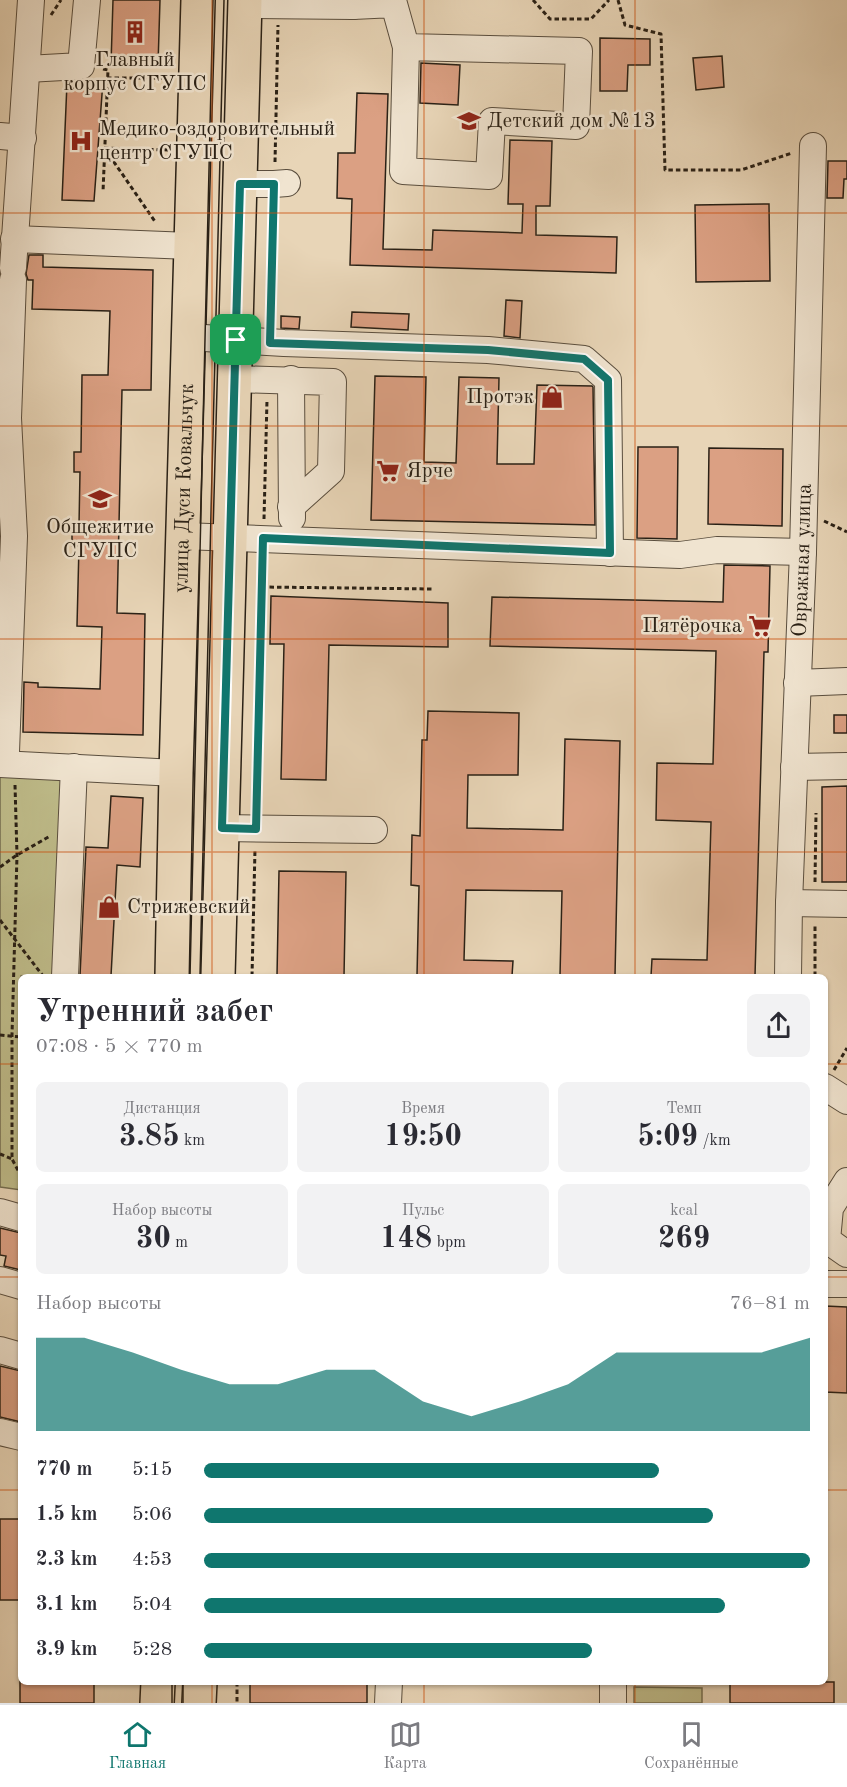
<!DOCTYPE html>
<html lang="ru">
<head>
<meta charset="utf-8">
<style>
  :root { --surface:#fff; --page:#f2f2f3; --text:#2b2b33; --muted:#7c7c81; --line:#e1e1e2; --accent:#0f766e }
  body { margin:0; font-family:"Old Standard TT",serif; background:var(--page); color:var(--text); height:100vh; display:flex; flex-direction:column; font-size:22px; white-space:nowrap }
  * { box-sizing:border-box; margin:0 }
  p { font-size:20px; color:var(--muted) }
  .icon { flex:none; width:33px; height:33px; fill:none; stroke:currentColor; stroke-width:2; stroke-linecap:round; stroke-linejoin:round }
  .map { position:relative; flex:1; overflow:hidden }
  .panel { position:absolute; left:18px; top:974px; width:810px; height:711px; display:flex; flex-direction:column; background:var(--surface); border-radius:9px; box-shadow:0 2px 4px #0004 }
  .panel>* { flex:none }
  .pin { position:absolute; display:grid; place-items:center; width:51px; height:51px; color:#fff; margin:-26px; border-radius:12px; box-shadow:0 3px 9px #0006 }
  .round { display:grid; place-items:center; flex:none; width:63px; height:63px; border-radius:9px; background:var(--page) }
  .headline { display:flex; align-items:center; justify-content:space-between; height:102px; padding:0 18px }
  h1 { font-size:33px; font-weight:800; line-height:45px }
  .stats { display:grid; grid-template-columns:repeat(3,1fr); gap:9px; height:102px; padding:6px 18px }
  .stats div { display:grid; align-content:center; border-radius:9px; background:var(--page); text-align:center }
  .stats b { font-size:30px; font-weight:800 }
  .stats small { font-size:16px; font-weight:400 }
  .stats p { font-size:16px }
  .chart { height:168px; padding:12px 18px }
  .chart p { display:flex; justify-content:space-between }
  .chart svg { width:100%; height:108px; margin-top:6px; fill:var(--accent); opacity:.7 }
  ul { padding:0 18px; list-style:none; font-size:20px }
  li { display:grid; grid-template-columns:96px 72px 1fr; align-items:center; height:45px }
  li i { height:15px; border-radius:8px; background:var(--accent) }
  .menu { display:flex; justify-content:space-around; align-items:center; height:84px; border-top:2px solid var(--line); background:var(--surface); font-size:16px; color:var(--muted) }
  .menu a { display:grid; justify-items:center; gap:3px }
  .menu .active { color:var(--accent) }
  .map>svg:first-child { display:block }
  .green { fill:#bebb89; stroke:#746e50; stroke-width:1.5 }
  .building { fill:#dba083; stroke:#2a2116; stroke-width:1.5 }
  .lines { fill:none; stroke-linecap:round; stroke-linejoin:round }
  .minor-casing { stroke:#5a4e3e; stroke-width:28 }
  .major-casing { stroke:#2a2116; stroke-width:36 }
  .path { stroke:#2a2116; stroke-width:3; stroke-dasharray:4.5 3; stroke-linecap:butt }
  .minor { stroke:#f0e4d0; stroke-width:26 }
  .major { stroke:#e8d5b7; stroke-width:33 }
  .tram { stroke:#2a2116; stroke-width:1.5 }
  .route-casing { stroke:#fff; stroke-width:12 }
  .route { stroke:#0f766e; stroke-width:8 }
  .grid { fill:none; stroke:#cc510e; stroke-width:1.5; stroke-opacity:0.55 }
  .labels { text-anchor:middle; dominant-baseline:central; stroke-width:5; stroke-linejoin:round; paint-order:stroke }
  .poi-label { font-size:21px; fill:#2a2116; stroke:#f0e4d0; text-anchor:start }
  .street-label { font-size:21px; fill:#2a2116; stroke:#f0e4d0 }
</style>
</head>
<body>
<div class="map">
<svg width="847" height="1703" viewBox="0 0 847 1703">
  <rect width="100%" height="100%" fill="#e8d5b7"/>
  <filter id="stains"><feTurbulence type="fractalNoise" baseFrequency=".00333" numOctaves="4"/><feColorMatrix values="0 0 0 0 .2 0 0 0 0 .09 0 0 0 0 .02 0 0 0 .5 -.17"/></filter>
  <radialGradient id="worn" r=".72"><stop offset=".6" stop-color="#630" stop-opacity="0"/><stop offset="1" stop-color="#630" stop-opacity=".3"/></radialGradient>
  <!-- green -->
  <g class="green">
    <path d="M0,771l66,2 -11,203h-34v214l-21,-3z"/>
    <path d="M634,1687l68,1v15h-68z"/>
  </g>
  <!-- building -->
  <g class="building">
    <path d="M113,0h47l-2,65 -47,-1z"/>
    <path d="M600,38l50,1v26h-22l-1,26h-27z"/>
    <path d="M722,56l2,31 -28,3 -3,-32z"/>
    <path d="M421,63l39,2 -2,40 -38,-2z"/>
    <path d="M103,81l-9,120 -32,-1 5,-117z"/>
    <path d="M357,93l31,1 -5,155 49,1 1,-20 89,3 1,-29h-15l2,-64 42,1 -2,65h-14v29l81,2 -1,36 -266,-8 2,-66 -15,-1 1,-45h17z"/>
    <path d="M828,161h19v18h-3l-1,19h-16z"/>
    <path d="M769,204l1,77 -74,1 -1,-77z"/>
    <path d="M29,255h14v12l110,3 -2,120h-29l-5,223 28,1 -2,121 -120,-3 1,-50 14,1v4l62,2 2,-62 -25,-1 2,-80h-7v-21h7l1,-53h-6v-20h7l1,-77h26l2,-64 -78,-2 1,-29h-5l-2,-6z"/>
    <path d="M506,300l16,1 -2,37 -16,-2z"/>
    <path d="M352,312l57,2 -1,16 -57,-3z"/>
    <path d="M281,316l19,1 -1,12 -18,-1z"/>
    <path d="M375,376l51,1 -2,85 32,1 3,-86 40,1 -2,86h37l3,-79 55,1 1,1 2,138 -224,-5z"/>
    <path d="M638,447h40l-1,92 -40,-1z"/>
    <path d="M709,448l74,1 -1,77 -74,-2z"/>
    <path d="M724,565l46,1 -2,86h-4l-9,324h-104l1,-17 55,1 4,-138 -55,-2 1,-57 56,1 3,-113 -226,-5 2,-49 231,5z"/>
    <path d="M271,596l177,7v44l-119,-2 -3,135 -45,-1 3,-135h-14z"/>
    <path d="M428,711l91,2 -1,62h-50l-1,53 96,2 2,-91 55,2 -5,235h-55l2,-85 -96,-1 -2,70 49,1 -1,15h-95l2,-90 -8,-1 1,-50 8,1 2,-96h5z"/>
    <rect x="834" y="715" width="13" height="18"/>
    <path d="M847,786v96h-25v-95z"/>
    <path d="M111,796l32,2 -3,69 -23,-2 -6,111h-31l6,-129 22,1z"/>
    <path d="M279,871l67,1 -2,104h-67z"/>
    <path d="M0,1228l21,5v37l-17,-4 2,-10 -6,-1z"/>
    <path d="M825,1306l22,1v86l-22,-1z"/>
    <path d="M0,1366l21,5v51l-21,-5z"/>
    <rect x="0" y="1519" width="21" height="81"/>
    <rect x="20" y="1682" width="74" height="21"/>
    <rect x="250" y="1682" width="117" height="21"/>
    <rect x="730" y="1682" width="104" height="21"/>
  </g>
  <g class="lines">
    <!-- minor casing -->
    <g class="minor-casing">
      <g id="minor">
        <path d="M245,5l108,1v-6"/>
        <path d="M353,6l41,-2 12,43 173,4 -3,75 -84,-5 -3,55 -86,-5 3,-124"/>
        <path d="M27,69l54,-3 6,-66"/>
        <path d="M0,136l23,2"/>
        <path d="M240,184h34l13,-1"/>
        <path d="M14,239l176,7"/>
        <path d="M13,268l18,-268"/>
        <path d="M188,337l96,6 204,7 96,9 24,21 2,173"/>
        <path d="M235,379l98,3 -2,89 -40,36"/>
        <path d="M291,379l1,139"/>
        <path d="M183,536l497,19 37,-5 86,2"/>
        <path d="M797,683l50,-2"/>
        <path d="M0,746l6,6 8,-216 -6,-118 5,-138"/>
        <path d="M0,764l176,9"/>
        <path d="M794,767l53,-1"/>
        <path d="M222,828l152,2"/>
        <path d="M789,903l58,1"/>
        <path d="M65,976l9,-209"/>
        <path id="s1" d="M788,976l1,-73 14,-351 10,-406"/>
        <path d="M825,1087l22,14"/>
        <path d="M847,1181l-17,27 -3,32 20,14"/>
        <path d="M0,1212l21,6"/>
        <path d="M0,1280l21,6"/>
        <path d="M825,1284h22"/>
        <path d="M0,1350l21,6"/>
        <path d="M0,1432l21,5"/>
        <path d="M388,1703l1,-21"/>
        <path d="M613,1703v-21"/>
      </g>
    </g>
    <!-- major casing -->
    <g class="major-casing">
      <g id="major">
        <path id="s2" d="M172,976l4,-203 22,-773"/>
        <path d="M218,976l27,-976"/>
        <path d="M157,1703l1,-21"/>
        <path d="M199,1703l1,-21"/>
      </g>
    </g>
    <!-- path -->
    <g class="path">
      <path d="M533,0l17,19h41l18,-19"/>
      <path d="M618,0l7,25 36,9 4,136h76l51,-17"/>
      <path d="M51,15l10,-15"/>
      <path d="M103,69l5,1 -5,122"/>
      <path d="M107,78h65"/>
      <path d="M104,148l64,2"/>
      <path d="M105,149l51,74"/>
      <path d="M275,162l3,-137"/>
      <path d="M271,321l3,-116"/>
      <path d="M264,519l3,-119"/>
      <path d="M824,521l23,11"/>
      <path d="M262,587l172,2"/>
      <path d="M15,785l2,70 -5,180v124l9,17"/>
      <path d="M256,807l7,-249"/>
      <path d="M0,867l17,-12 33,-19"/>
      <path d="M815,882l1,-69"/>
      <path d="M0,920l43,56"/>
      <path d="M252,976l3,-127"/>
      <path d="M815,976v-52"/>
      <path d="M0,1035l21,2"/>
      <path d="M834,1070l13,-22"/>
      <path d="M0,1154l12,5"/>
      <path d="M237,1682v21"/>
    </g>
    <!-- minor -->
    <use href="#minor" class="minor"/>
    <!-- major -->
    <use href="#major" class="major"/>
    <!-- tram -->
    <g class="tram">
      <path d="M190,976l23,-976"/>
      <path d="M200,976c9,-325 14,-651 24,-976"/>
      <path d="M172,1703v-21"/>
      <path d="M183,1703v-21"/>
    </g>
  </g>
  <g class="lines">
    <!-- route casing -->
    <g class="route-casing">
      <path id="route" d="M240,184h34l-4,159 218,7 96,9 24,21 2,173 -347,-15 -7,291 -34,-1z"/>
    </g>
    <!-- route -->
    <use href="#route" class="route"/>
  </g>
  <!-- grid -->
  <path class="grid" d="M212,0v976M424,0v976M635,0v976M0,213h847M0,426h847M0,639h847M0,852h847M0,1064h21M825,1064h22M0,1277h21M825,1277h22M0,1490h21M825,1490h22M212,1682v21M424,1682v21M635,1682v21"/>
  <!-- icons -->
  <defs>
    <g id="building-bare" transform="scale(1.8)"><path d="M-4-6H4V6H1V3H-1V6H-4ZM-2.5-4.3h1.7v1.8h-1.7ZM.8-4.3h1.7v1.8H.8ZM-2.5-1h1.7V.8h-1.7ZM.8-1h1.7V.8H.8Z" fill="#8f2418" stroke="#f0e4d0" stroke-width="2.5" paint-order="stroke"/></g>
    <g id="school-bare" transform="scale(1.8)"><path d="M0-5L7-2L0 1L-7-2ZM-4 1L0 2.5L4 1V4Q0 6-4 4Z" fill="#8f2418" stroke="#f0e4d0" stroke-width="2.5" paint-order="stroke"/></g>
    <g id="hospital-bare" transform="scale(1.8)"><path d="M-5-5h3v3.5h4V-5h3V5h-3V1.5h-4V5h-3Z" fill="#8f2418" stroke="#f0e4d0" stroke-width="2.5" paint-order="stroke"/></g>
    <g id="shop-bare" transform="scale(1.8)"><path d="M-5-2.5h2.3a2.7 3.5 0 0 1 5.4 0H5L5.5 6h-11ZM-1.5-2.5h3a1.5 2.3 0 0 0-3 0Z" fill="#8f2418" stroke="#f0e4d0" stroke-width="2.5" paint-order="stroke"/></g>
    <g id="supermarket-bare" transform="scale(1.8)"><path d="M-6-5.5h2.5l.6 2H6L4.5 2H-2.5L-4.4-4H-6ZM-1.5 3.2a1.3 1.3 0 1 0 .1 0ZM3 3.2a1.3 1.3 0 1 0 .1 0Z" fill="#8f2418" stroke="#f0e4d0" stroke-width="2.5" paint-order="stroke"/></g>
    <g id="university-bare" transform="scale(1.8)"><path d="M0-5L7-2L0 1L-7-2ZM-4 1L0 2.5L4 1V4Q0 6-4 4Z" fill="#8f2418" stroke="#f0e4d0" stroke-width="2.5" paint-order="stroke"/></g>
  </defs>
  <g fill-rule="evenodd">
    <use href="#building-bare" x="135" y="32"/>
    <use href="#school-bare" x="469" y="121"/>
    <use href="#hospital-bare" x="81" y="141"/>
    <use href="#shop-bare" x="552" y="397"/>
    <use href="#supermarket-bare" x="388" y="471"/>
    <use href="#university-bare" x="100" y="499"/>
    <use href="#supermarket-bare" x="760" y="626"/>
    <use href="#shop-bare" x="109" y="907"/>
  </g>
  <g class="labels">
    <!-- poi labels -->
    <g class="poi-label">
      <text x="135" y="60" text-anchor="middle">Главный<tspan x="135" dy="24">корпус СГУПС</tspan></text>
      <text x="487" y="121">Детский дом №13</text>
      <text x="99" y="129">Медико-оздоровительный<tspan x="99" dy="24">центр СГУПС</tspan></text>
      <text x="534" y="397" text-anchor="end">Протэк</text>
      <text x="406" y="471">Ярче</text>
      <text x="100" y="527" text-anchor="middle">Общежитие<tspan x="100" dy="24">СГУПС</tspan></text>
      <text x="742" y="626" text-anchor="end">Пятёрочка</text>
      <text x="127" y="907">Стрижевский</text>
    </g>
    <!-- street labels -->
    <g class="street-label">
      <text stroke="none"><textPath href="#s2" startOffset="488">улица Дуси Ковальчук</textPath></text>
      <text stroke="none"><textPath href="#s1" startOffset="416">Овражная улица</textPath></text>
    </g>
  </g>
  <rect width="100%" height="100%" filter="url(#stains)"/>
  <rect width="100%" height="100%" fill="url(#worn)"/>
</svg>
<div class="pin" style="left:236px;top:340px;background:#1e9e55"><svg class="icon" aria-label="arrive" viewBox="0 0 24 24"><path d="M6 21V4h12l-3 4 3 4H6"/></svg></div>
<section class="panel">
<div class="headline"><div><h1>Утренний забег</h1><p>07:08 · 5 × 770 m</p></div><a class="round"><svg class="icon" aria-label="share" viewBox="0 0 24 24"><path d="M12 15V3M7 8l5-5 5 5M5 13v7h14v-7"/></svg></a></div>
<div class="stats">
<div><p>Дистанция</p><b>3.85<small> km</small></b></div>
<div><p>Время</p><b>19:50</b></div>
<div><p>Темп</p><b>5:09<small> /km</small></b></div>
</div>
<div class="stats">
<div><p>Набор высоты</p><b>30<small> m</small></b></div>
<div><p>Пульс</p><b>148<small> bpm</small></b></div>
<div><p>kcal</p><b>269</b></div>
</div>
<div class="chart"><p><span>Набор высоты</span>76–81 m</p>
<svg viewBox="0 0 160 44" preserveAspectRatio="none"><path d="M0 44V6L10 6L20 12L30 19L40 25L50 25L60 19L70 19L80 32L90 38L100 32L110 25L120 12L130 12L140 12L150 12L160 6V44z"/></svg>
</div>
<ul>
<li><b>770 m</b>5:15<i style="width:75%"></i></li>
<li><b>1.5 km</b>5:06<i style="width:84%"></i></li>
<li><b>2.3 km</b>4:53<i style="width:100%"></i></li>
<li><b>3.1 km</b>5:04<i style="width:86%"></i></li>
<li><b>3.9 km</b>5:28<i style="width:64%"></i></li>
</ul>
</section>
</div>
<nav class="menu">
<a class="active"><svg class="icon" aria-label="home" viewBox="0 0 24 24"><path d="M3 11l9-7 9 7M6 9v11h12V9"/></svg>Главная</a>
<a><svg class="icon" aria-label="map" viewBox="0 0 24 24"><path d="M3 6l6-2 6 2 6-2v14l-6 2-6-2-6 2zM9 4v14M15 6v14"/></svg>Карта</a>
<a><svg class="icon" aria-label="saved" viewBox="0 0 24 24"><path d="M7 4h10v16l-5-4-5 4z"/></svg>Сохранённые</a>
</nav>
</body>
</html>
